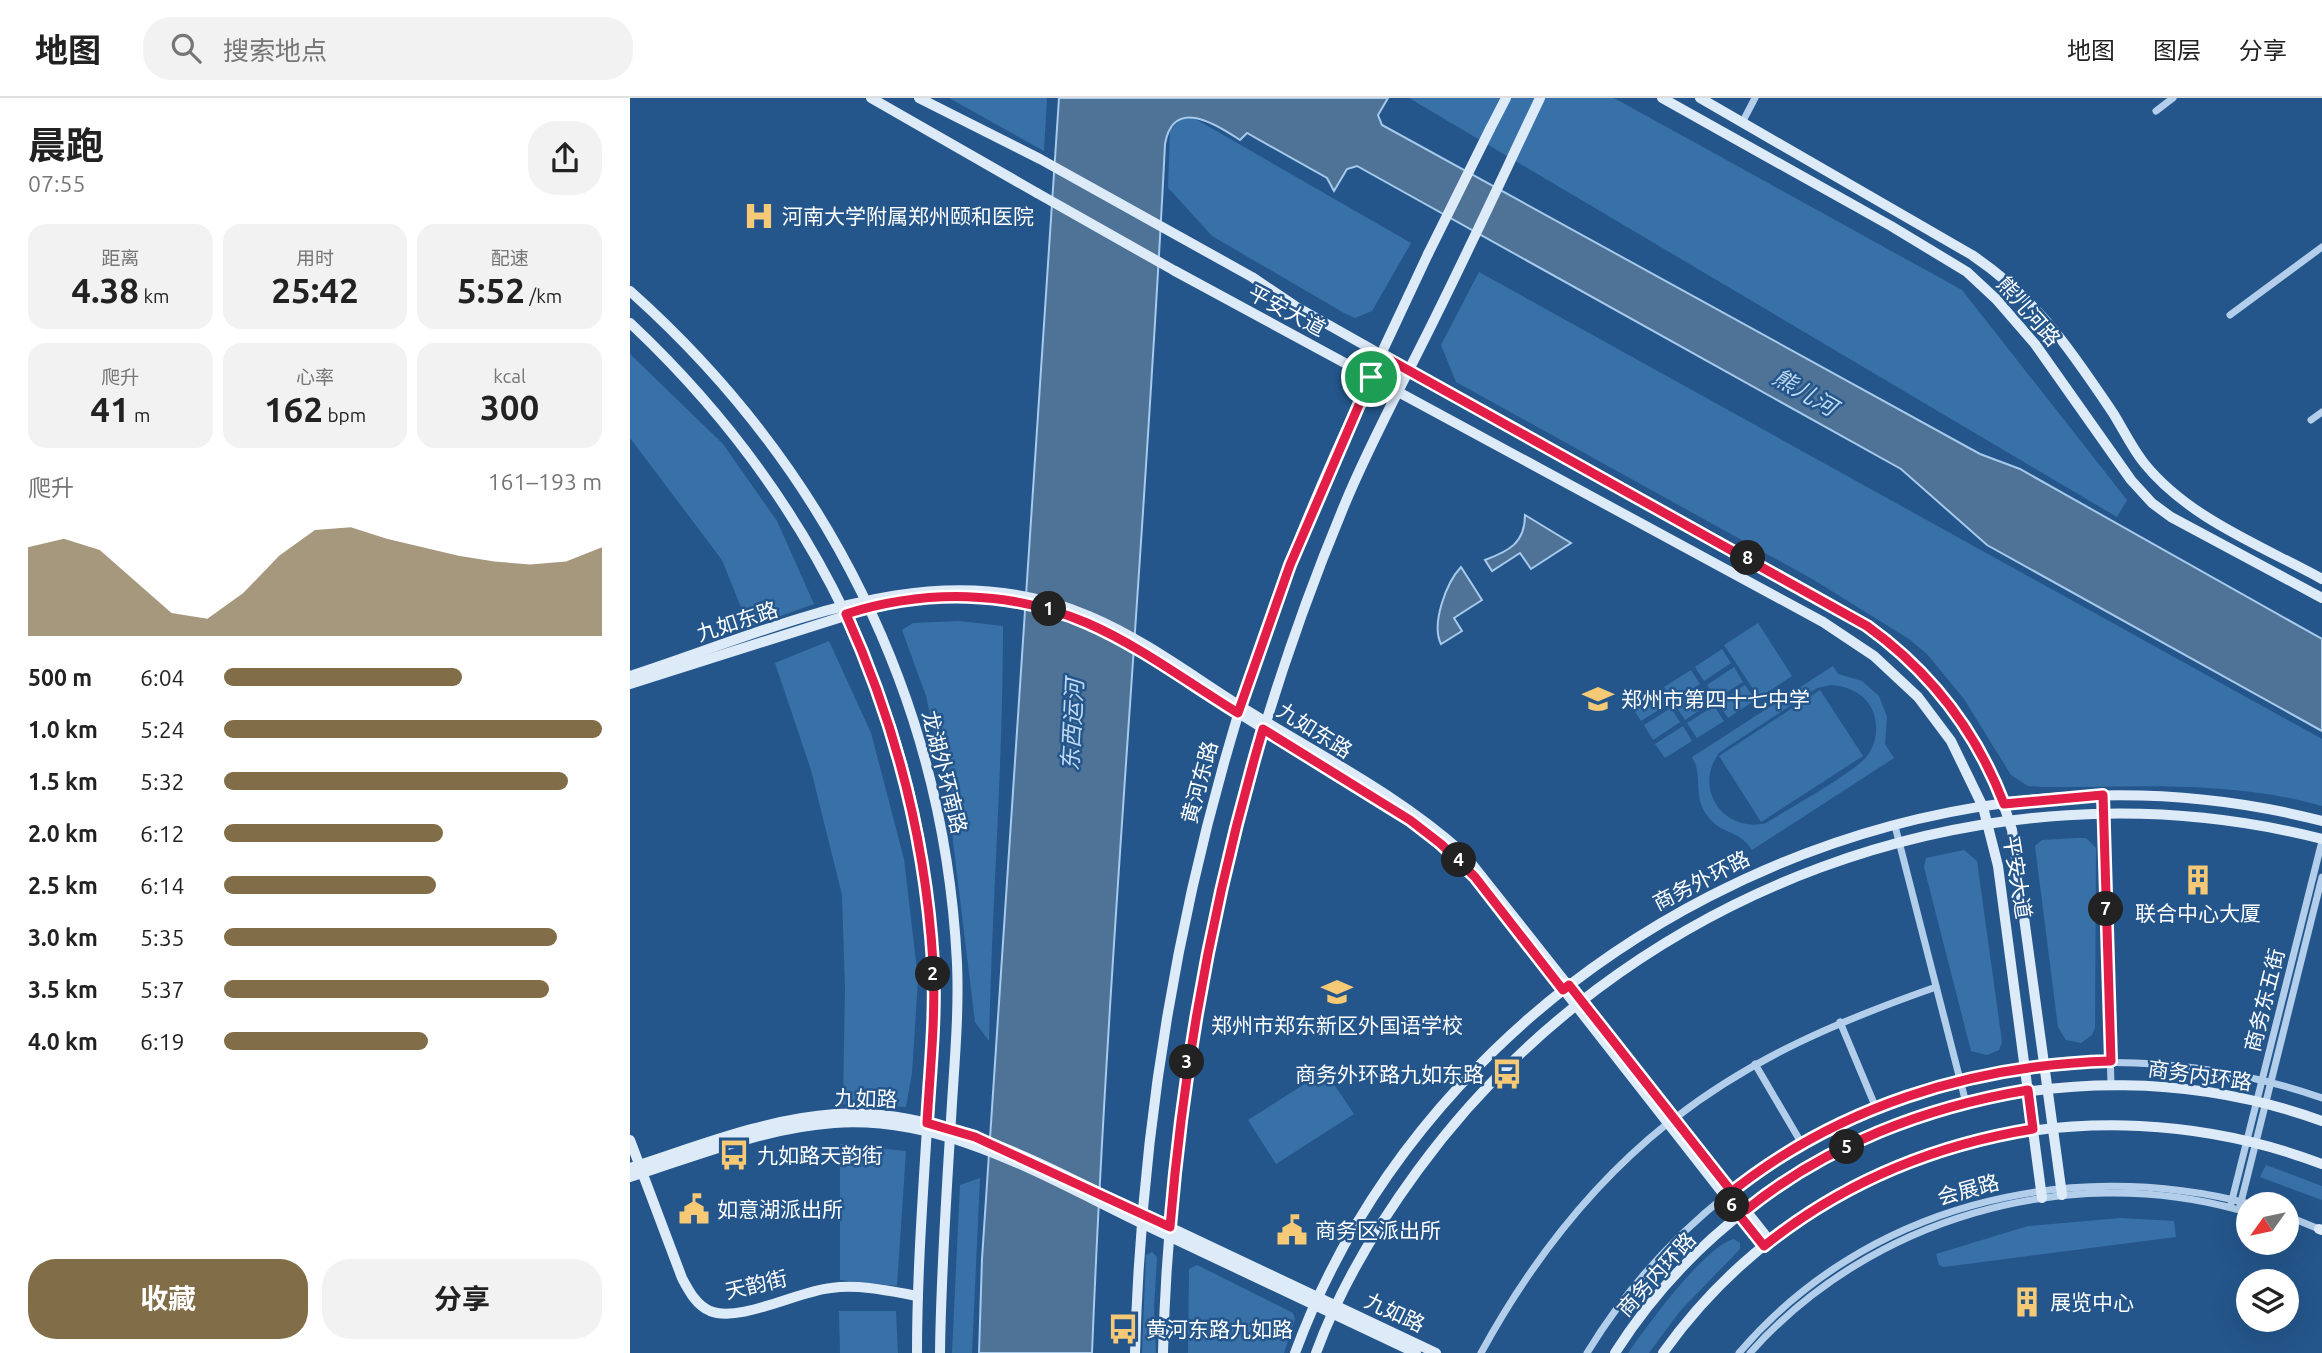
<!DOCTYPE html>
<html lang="zh">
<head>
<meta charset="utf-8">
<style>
  :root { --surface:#fff; --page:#f2f2f2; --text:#222; --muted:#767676; --line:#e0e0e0; --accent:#816d47 }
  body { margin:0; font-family:Ubuntu,"Noto Sans SC",sans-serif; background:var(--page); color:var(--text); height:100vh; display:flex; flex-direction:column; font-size:26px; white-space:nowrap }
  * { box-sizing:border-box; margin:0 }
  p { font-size:23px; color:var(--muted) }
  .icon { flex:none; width:38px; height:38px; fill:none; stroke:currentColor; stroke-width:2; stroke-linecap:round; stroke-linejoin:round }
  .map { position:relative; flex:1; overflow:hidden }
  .details { display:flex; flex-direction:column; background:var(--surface); width:630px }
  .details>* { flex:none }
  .needle { width:46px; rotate:237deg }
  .fabs { position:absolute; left:1606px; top:1094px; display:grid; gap:14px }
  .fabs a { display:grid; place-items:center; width:63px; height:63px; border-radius:50%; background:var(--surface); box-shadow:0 7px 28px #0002; font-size:35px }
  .pin { position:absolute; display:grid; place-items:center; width:60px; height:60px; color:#fff; margin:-30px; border:4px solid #fff; border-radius:50%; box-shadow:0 2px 7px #0007 }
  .km { position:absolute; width:35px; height:35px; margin:-18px; border-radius:50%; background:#222; color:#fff; font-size:19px; line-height:35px; text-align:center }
  .round { display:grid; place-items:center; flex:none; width:74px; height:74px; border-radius:28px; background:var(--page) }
  .overview { display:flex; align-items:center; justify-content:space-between; height:119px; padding:0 28px }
  h1 { font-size:38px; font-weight:700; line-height:52px }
  .figures { display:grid; grid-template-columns:repeat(3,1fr); gap:10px; height:119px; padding:7px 28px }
  .figures div { display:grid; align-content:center; border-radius:18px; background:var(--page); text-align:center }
  .figures b { font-size:35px; font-weight:700 }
  .figures small { font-size:19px; font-weight:400 }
  .figures p { font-size:19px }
  .chart { height:196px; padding:14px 28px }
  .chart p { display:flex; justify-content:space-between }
  .chart svg { width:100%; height:126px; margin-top:7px; fill:var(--accent); opacity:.7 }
  .button { display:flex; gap:14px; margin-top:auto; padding:14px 28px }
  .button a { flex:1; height:80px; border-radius:28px; background:var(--accent); color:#fff; font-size:28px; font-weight:700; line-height:80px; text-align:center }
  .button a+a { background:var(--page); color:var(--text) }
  ul { padding:0 28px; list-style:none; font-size:23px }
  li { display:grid; grid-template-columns:112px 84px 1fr; align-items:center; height:52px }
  li i { height:18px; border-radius:9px; background:var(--accent) }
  header { display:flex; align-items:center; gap:42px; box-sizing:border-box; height:98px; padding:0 35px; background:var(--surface); border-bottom:2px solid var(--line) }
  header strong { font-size:33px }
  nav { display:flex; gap:38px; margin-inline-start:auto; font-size:24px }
  .search { width:490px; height:63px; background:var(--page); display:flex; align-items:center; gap:18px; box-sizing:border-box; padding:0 24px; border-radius:28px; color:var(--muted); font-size:26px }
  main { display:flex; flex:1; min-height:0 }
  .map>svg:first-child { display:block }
  .green { fill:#3871a8; fill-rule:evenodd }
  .water { fill:#4f7297; stroke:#a6caeb; stroke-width:2 }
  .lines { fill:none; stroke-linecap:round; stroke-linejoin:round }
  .street { stroke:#b2ceea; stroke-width:7 }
  .secondary { stroke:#ddeaf8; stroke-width:10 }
  .secondary-bridge { stroke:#ddeaf8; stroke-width:10 }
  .route-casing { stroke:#fff; stroke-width:14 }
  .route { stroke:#e11d48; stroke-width:9 }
  .labels { text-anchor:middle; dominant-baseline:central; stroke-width:5; stroke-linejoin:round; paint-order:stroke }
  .poi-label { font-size:21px; fill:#fff; stroke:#24568b; text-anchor:start }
  .street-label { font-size:21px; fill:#fff; stroke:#24568b }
  .water-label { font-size:23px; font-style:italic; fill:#bed8f1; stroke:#24568b }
</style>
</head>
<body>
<header>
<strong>地图</strong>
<div class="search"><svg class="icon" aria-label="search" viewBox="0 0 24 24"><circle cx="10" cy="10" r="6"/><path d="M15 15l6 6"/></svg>搜索地点</div>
<nav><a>地图</a><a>图层</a><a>分享</a></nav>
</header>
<main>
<section class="details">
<div class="overview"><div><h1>晨跑</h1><p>07:55</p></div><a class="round"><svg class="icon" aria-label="share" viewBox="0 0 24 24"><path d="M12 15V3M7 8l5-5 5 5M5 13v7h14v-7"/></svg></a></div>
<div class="figures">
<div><p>距离</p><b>4.38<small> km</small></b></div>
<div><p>用时</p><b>25:42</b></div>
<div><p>配速</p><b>5:52<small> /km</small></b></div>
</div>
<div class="figures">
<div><p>爬升</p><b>41<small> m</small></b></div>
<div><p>心率</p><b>162<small> bpm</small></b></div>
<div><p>kcal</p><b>300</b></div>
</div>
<div class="chart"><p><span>爬升</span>161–193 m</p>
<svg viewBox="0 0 160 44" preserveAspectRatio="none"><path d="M0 44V13L10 10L20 14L30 25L40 36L50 38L60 29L70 16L80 7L90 6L100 10L110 13L120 16L130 18L140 19L150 18L160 13V44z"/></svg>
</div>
<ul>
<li><b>500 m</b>6:04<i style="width:63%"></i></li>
<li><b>1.0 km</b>5:24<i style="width:100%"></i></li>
<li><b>1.5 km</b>5:32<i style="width:91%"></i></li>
<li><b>2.0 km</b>6:12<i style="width:58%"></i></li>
<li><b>2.5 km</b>6:14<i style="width:56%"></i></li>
<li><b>3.0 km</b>5:35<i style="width:88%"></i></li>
<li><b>3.5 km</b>5:37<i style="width:86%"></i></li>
<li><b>4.0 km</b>6:19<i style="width:54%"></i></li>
</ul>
<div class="button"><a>收藏</a><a>分享</a></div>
</section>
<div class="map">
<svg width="1692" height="1255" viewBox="0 0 1692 1255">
  <rect width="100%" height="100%" fill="#24568b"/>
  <!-- green -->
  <g class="green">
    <path d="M319,0h98l-3,53z"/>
    <path d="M779,0h205l348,192 165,210 -10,17z"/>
    <path d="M562,19l219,126 -39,68 -17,7 -11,-5 -132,-77 -39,-43 -5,-5 2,-58 10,-10z"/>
    <path d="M849,174l843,467v67c-90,-26 -184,-19 -278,-19l-16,-1 -17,-11 -47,-76 -37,-45 -18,-15 -95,-59 -358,-198 -15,-37z"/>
    <path d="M0,256l93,90 54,77 37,83 -65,23 -27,-67 -92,-122z"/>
    <path d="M329,523l44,5c0,138 -11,276 -14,415l-14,-19 -28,-230 -21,-96 -24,-66 11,-7z"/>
    <path d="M1128,525l34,53 -33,22 -35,-53z"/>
    <path d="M199,543l42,92 33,126 14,120 -6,94 -6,34 -63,-3 2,-116 -3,-93 -31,-125 -36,-107z"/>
    <path d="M1092,551l9,14 -27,18 -9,-14z"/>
    <path d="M1203,568l5,8 24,7 17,15 8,21 -2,27 9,14 -142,92c-14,-22 -31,-14 -46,-36 -13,-19 -3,-40 -14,-57zM1201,587c17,1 33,8 41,24 7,16 5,34 -5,47 -13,17 -79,53 -101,67 -43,11 -74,-36 -46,-71l97,-64z"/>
    <path d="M1104,569l9,15 -27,17 -9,-14z"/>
    <path d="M1061,572l9,14 -27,17 -9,-14z"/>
    <path d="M1115,587l10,15 -27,18 -10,-15z"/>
    <path d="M1072,590l10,14 -27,18 -10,-15z"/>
    <path d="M1029,592l9,14 -27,17 -9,-14z"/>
    <path d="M1190,592l43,66 -102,66 -42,-66z"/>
    <path d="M1084,608l10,15 -27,17 -10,-15z"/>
    <path d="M1041,610l9,14 -27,18 -9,-15z"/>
    <path d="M1053,628l9,15 -27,17 -10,-14z"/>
    <path d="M1447,740h9l10,10 -1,180 -3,7 -11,8 -15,-3 -8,-13 -23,-181 7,-6z"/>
    <path d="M1334,752l13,11 25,181 -3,8 -12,5 -16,-4 -47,-184 2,-9z"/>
    <path d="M695,973l29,43 -78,50 -28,-44z"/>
    <path d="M210,1046l66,7 -9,135 -57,-6z"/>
    <path d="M1636,1067l56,21v14l-62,-23z"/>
    <path d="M350,1080l-8,175h-20l8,-168z"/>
    <path d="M1491,1120l53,3 2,16 -232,30 -5,-2 -3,-11 92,-28z"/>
    <path d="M1104,1141l6,4v6l-60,62 -31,42h-21c19,-27 76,-106 106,-114z"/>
    <path d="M522,1154l5,5 -3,51 2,45h-14l4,-98z"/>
    <path d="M567,1167l96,48 2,6 -11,34h-96l1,-84z"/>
    <path d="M209,1213h57l2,42h-58z"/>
  </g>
  <!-- water -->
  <g class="water">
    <path d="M429,0h329l-10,17 4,10 598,329 40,15 302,170v92l-335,-186 -86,-76 -544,-303 -10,3 -13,22 -7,-13 -80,-45 -7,7c-27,-18 -67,-42 -75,4 -20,403 -57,806 -73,1209h-113l3,-94z"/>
    <path d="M895,417l46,28 -40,26 -11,-16 -28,18 -7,-11c24,-9 40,-17 40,-45z"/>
    <path d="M831,469l21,33 -28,18 8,13 -21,13c-10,-20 5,-61 20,-77z"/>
  </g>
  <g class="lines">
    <!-- street -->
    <g class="street">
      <path d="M1526,13l17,-13"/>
      <path d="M1113,23l12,-23"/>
      <path d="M1600,217l92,-68"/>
      <path d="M1681,322l11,-8"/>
      <path d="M1473,697l8,290"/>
      <path d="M1265,728l71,277"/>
      <path d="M1210,924l36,86"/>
      <path d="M1125,966l47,80"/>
      <path d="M1044,1021c79,-62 168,-99 262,-132"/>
      <path d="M1601,1106l91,-363"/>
      <path d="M1657,1118l32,13"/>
      <path d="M851,1255c48,-88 108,-167 187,-230"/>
      <path d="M957,1255c153,-251 461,-350 735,-255"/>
      <path d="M1109,1255c125,-147 327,-197 511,-149"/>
      <path d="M1120,1255c120,-135 316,-191 489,-143l83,-333"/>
    </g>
    <!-- secondary -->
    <g class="secondary">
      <path d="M241,0l166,95"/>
      <path d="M289,0l121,61 212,118 43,29 156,88 382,211c88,52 149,126 179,225l50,365"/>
      <path d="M1032,0l229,128 76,46 29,27 39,45 96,136 21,23 19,14 151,81"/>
      <path d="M1070,0l272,157c65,44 98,94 141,158 10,16 19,35 31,50 44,55 118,83 178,116"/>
      <path d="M860,31l16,-31"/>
      <path d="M545,173l648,351 51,34 44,41 33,44 32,66 15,59 44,332"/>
      <path d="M0,193c196,175 314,408 327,672 2,47 -2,93 -5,140 -5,83 -11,167 -12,250"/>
      <path d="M0,225c180,169 294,393 303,643 2,43 -2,86 -4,129 -5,86 -12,172 -12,258"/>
      <path d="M0,578c149,-48 304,-127 459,-60 57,24 107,63 159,95 73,45 152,85 216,143l306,387"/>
      <path d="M0,586l256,-81 48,-7h32l77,11 45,16 57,32 266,165 64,57 77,99"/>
      <path d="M937,896l197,252"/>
      <path d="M0,1042l52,138c7,13 14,27 28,33 30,12 88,-20 121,-23 29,-4 59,3 87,8"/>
      <path d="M0,1070c66,-21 134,-49 205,-54 117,-7 225,61 328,110 91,43 182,86 273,129"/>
      <path d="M0,1079c66,-21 134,-49 204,-54 111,-8 213,55 309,101 91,43 182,86 273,129"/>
      <path d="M1689,1131l3,1"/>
      <path d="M505,1255c7,-261 55,-516 144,-761 42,-116 97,-226 149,-338"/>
      <path d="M533,1255c8,-292 69,-578 181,-847 23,-56 51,-108 78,-162 41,-81 79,-164 118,-246"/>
      <path d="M665,1255c148,-401 614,-639 1027,-532"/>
      <path d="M686,1255c24,-66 61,-127 102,-183 204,-279 567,-417 904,-331"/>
      <path d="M985,1255c148,-233 451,-325 707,-232"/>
      <path d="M1033,1255c149,-210 421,-279 659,-189"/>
    </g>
    <!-- secondary-bridge -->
    <g class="secondary-bridge">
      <path d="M407,95l138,78"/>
      <path d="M798,156l62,-125"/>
    </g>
  </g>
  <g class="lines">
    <!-- route casing -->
    <g class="route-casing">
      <path id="route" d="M741,279l-81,188 -52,148c-49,-30 -98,-67 -151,-90 -77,-33 -162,-34 -241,-9 50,111 80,228 87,349 3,53 -3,107 -6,160l48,14 195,90c14,-170 45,-335 93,-498l147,91 31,24 34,33 88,113 6,-5c59,75 118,150 177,225 80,-65 180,-103 282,-120l5,39c-98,16 -191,54 -269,117l-39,-49c110,-90 246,-132 386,-136l-8,-266 -99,9c-28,-73 -73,-132 -137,-178l-486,-271 -10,22"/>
    </g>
    <!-- route -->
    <use href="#route" class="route"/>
  </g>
  <!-- icons -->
  <defs>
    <g id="hospital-bare" transform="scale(2.415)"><path d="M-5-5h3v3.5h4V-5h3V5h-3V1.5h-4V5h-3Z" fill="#f5c975" stroke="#24568b" stroke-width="2.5" paint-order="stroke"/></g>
    <g id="school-bare" transform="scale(2.415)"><path d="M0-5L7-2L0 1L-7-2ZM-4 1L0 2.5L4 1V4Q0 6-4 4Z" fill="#f5c975" stroke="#24568b" stroke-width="2.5" paint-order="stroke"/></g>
    <g id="building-bare" transform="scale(2.415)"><path d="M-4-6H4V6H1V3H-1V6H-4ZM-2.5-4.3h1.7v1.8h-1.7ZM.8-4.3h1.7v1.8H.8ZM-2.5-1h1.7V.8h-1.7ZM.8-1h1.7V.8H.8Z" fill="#f5c975" stroke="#24568b" stroke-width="2.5" paint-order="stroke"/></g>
    <g id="bus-bare" transform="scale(2.415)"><path d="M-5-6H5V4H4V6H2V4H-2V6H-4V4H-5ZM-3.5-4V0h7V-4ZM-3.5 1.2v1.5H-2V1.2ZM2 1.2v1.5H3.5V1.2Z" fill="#f5c975" stroke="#24568b" stroke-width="2.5" paint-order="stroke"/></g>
    <g id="civic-bare" transform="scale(2.415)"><path d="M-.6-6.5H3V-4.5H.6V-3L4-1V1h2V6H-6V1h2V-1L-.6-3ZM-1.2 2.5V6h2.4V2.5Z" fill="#f5c975" stroke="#24568b" stroke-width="2.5" paint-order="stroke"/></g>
  </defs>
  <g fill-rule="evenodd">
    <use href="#hospital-bare" x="129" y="118"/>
    <use href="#school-bare" x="968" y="601"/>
    <use href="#building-bare" x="1568" y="782"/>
    <use href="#school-bare" x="707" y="894"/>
    <use href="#bus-bare" x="877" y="976"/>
    <use href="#bus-bare" x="104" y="1057"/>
    <use href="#civic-bare" x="64" y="1111"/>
    <use href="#civic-bare" x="662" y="1132"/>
    <use href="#building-bare" x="1397" y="1204"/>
    <use href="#bus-bare" x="493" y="1231"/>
  </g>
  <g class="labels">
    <!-- poi labels -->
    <g class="poi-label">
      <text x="152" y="118">河南大学附属郑州颐和医院</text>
      <text x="991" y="601">郑州市第四十七中学</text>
      <text x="1568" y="815" text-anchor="middle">联合中心大厦</text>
      <text x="707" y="927" text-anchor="middle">郑州市郑东新区外国语学校</text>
      <text x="854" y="976" text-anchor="end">商务外环路九如东路</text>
      <text x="127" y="1057">九如路天韵街</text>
      <text x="87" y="1111">如意湖派出所</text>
      <text x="685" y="1132">商务区派出所</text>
      <text x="1420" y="1204">展览中心</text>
      <text x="516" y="1231">黄河东路九如路</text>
    </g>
    <!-- street labels -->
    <g class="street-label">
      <text transform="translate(657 212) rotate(28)">平安大道</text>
      <text transform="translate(1399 213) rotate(49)">熊儿河路</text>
      <text transform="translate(107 523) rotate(-18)">九如东路</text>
      <text transform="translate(685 632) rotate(32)">九如东路</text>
      <text transform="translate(315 674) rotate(76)">龙湖外环南路</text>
      <text transform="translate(569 684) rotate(-75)">黄河东路</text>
      <text transform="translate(1388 779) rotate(81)">平安大道</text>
      <text transform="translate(1071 782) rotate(-27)">商务外环路</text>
      <text transform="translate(1634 902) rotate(-76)">商务东五街</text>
      <text transform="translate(1570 977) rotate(8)">商务内环路</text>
      <text transform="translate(236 1000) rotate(2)">九如路</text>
      <text transform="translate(1338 1091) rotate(-15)">会展路</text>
      <text transform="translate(1026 1176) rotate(-48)">商务内环路</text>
      <text transform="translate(126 1186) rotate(-13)">天韵街</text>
      <text transform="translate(765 1214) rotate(25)">九如路</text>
    </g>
    <!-- water labels -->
    <g class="water-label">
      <text transform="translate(1175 294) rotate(30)">熊儿河</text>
      <text transform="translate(442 627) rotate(-87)">东西运河</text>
    </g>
  </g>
</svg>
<div class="fabs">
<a><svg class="needle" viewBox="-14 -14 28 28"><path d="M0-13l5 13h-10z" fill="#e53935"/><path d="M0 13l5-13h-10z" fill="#767676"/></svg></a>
<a><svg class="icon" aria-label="layers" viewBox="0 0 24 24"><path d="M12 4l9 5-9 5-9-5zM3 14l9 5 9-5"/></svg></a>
</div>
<div class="pin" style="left:741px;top:279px;background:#1e9e55"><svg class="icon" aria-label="arrive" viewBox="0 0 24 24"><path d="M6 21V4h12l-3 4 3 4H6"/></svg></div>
<b class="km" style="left:419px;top:511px">1</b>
<b class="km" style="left:303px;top:876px">2</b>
<b class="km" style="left:557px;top:964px">3</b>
<b class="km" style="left:829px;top:762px">4</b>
<b class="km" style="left:1217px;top:1049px">5</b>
<b class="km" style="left:1102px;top:1107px">6</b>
<b class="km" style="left:1476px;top:811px">7</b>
<b class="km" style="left:1118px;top:460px">8</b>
</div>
</main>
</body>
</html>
